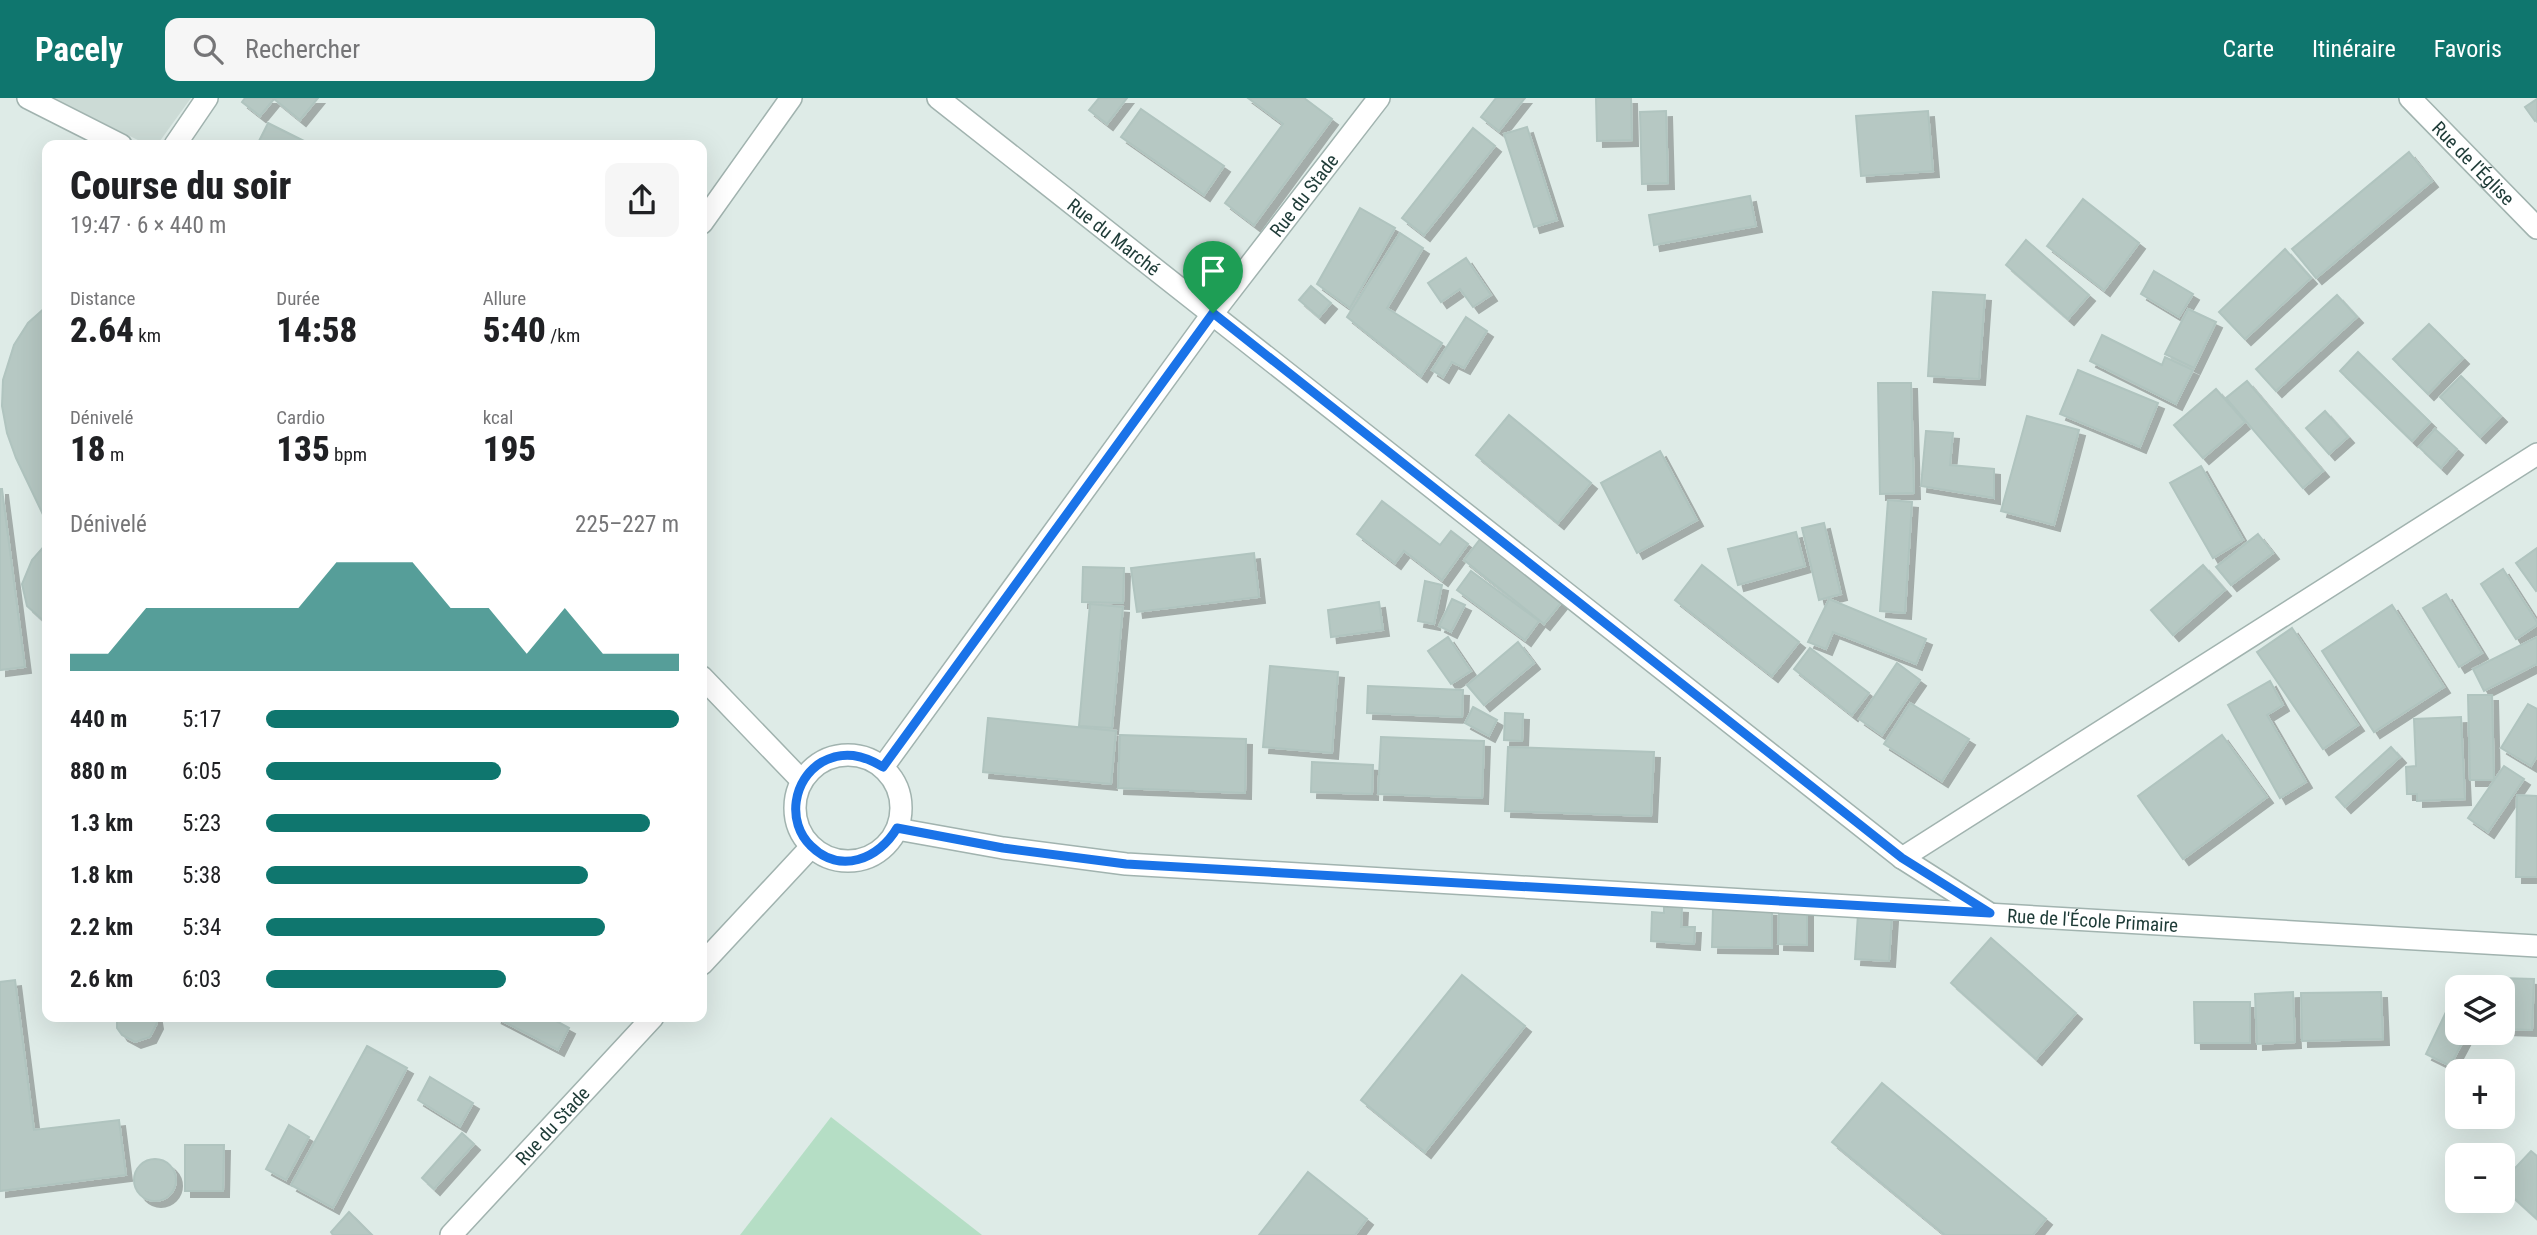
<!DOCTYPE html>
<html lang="fr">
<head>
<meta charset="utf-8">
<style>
  :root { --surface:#fff; --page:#f6f6f6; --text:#202124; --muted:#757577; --accent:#0f766e }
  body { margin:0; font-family:"Roboto Condensed",sans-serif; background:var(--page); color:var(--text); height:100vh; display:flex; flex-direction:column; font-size:26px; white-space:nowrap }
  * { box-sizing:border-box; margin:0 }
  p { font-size:23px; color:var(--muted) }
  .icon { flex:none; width:38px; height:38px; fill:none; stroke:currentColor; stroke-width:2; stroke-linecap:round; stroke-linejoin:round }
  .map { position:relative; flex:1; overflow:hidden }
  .panel { position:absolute; left:42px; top:42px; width:665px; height:882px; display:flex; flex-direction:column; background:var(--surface); border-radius:14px; box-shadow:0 7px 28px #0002 }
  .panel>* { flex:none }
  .controls { position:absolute; left:2445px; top:877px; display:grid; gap:14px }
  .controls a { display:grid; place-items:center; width:70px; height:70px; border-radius:14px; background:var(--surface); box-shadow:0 7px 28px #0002; font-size:35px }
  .pin { position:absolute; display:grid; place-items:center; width:60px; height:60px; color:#fff; margin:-72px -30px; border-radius:50% 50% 50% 0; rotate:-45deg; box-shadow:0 0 7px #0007 }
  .pin .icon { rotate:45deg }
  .round { display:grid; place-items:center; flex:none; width:74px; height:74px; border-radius:14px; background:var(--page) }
  .summary { display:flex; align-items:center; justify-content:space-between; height:119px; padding:0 28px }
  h1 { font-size:38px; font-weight:800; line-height:52px }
  .metrics { display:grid; grid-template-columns:repeat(3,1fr); gap:10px; height:119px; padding:7px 28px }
  .metrics div { display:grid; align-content:center }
  .metrics b { font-size:35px; font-weight:800 }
  .metrics small { font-size:19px; font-weight:400 }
  .metrics p { font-size:19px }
  .chart { height:196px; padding:14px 28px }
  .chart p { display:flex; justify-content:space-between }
  .chart svg { width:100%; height:126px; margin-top:7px; fill:var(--accent); opacity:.7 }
  ul { padding:0 28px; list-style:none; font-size:23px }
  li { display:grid; grid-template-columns:112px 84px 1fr; align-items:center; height:52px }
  li i { height:18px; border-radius:9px; background:var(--accent) }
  header { display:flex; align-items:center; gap:42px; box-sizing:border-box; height:98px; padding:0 35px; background:var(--accent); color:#fff }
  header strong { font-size:33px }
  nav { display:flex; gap:38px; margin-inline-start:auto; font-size:24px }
  .search { width:490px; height:63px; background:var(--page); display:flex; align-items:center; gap:18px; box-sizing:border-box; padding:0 24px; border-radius:14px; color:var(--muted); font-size:26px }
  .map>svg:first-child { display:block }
  .built { fill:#ccdbd6 }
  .green { fill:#b5dec5 }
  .building { fill:#b6c8c3; stroke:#b0c4bf; stroke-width:2; filter:url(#shadow) }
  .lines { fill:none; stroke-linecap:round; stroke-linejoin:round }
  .minor-casing { stroke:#a1b3af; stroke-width:24 }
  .minor { stroke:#fff; stroke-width:21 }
  .route-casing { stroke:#fff; stroke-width:14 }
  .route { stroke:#1a73e8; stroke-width:9 }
  .labels { text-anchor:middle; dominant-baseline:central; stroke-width:6; stroke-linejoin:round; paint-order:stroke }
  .street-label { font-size:19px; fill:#1e3b37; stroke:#eef7f4 }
</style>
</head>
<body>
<header>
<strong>Pacely</strong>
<div class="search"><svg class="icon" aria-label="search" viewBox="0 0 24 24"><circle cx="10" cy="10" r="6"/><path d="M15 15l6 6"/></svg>Rechercher</div>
<nav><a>Carte</a><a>Itinéraire</a><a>Favoris</a></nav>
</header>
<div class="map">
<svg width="2537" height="1137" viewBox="0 0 2537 1137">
  <defs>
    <filter id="shadow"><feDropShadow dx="6" dy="6" stdDeviation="0" flood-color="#0004"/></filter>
  </defs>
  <rect width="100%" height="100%" fill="#deebe7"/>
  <!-- built -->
  <path class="built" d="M53,0h138l-34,47h-9z"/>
  <!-- green -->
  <path class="green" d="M831,1019l151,118h-242z"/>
  <!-- building -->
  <g class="building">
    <path d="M245,0h73l-18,22 -26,-21 -14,17 -18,-14z"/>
    <path d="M1099,0h28l-20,26 -18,-14z"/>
    <path d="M1248,0h56l28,21 -78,106 -29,-22 58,-79z"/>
    <path d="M1496,0h29l-26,33 -18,-14z"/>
    <path d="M1596,0h35l1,42 -35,1z"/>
    <path d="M2537,1v21l-2,1 -10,-14z"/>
    <path d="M1141,11l83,57 -20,29 -83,-58z"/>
    <path d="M1666,13l2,72 -26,1 -2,-72z"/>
    <path d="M1928,13l5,60 -72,5 -5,-60z"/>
    <path d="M268,25l44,22h-55z"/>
    <path d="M1527,29l30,93 -23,7 -30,-93z"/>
    <path d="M1473,30l22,18 -71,89 -22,-17z"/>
    <path d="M2409,54l23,29 -116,97 -24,-29z"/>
    <path d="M1750,98l6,30 -102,19 -5,-30z"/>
    <path d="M2083,101l56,44 -35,47 -57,-44z"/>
    <path d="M1360,110l35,20 -45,80 -33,-24z"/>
    <path d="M1400,135l23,15 -36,60 55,35 -21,33 -74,-59z"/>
    <path d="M2026,142l63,55 -21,24 -62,-54z"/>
    <path d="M2285,151l26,29 -66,61 -26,-27z"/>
    <path d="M1466,160l25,37 -18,12 -13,-18 -19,13 -13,-19z"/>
    <path d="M2154,173l39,23 -14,23 -38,-23z"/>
    <path d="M1311,188l20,17 -12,14 -20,-17z"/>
    <path d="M1933,194l52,3 -6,84 -51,-3z"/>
    <path d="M2337,197l20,22 -81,74 -20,-22z"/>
    <path d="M47,208v217l-31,-65 -9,-25 -5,-27 1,-26 11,-35 14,-22z"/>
    <path d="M2188,211l28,13 -22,46 -29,-14z"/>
    <path d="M1466,219l21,14 -23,37 -12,-6 -9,15 -11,-7z"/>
    <path d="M2429,226l34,34 -35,36 -35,-35z"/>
    <path d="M2102,237l60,30 3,-8 28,13 -17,34 -86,-43z"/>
    <path d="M2358,254l72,70 -18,19 -72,-70z"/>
    <path d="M2078,272l80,33 -18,44 -80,-33z"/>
    <path d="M2461,278l40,40 -21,21 -40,-40z"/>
    <path d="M2247,283l76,90 -20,17 -77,-90z"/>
    <path d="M1878,285h33l3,110 -34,1z"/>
    <path d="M2216,291l29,33 -42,36 -29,-33z"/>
    <path d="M2325,313l23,26 -19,17 -23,-26z"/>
    <path d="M1509,317l82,68 -33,40 -82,-68z"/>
    <path d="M2027,318l52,14 -25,95 -53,-14z"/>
    <path d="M2435,331l22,20 -16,19 -22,-21z"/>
    <path d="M1926,333l27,2 -3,32 44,4v29l-73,-12z"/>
    <path d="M1660,353l37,69 -60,33 -36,-70z"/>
    <path d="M2201,368l42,74 -30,18 -43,-75z"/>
    <path d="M0,391h2l23,178 -25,3z"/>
    <path d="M1888,402l24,2 -7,111 -25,-2z"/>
    <path d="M1382,403l58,44 11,-14 17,13 -26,36 -38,-29 -9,12 -38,-29z"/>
    <path d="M1824,425l17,71 -22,6 -17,-72z"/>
    <path d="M1796,434l9,34 -67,19 -10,-36z"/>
    <path d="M2258,436l15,19 -42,32 -15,-18z"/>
    <path d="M1481,440l80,65 -17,21 -80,-64z"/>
    <path d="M47,445v81l-20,-18 -5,-22 10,-24z"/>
    <path d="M2537,450v42l-1,1 -20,-28z"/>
    <path d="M1254,455l5,44 -122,15 -6,-44z"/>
    <path d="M1702,467l97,77 -27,34 -97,-76z"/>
    <path d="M2203,467l22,25 -52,45 -22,-25z"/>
    <path d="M1083,469l41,1 -1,35 -41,-1z"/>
    <path d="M2503,471l34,53v3l-21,14 -35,-55z"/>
    <path d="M1471,473l68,50 -14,19 -68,-50z"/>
    <path d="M1425,483l17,4 -8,39 -16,-3z"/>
    <path d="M2446,496l36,59 -23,14 -36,-59z"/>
    <path d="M1452,501l13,6 -14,27 -12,-6z"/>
    <path d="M1829,501l97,40 -10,25 -83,-32 -7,17 -18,-7z"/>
    <path d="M1379,504l4,28 -52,7 -3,-27z"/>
    <path d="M1090,506l33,3 -11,121 -33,-2z"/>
    <path d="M2392,507l52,82 -70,45 -52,-81z"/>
    <path d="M2292,530l66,97 -35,24 -66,-97z"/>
    <path d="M1448,539l23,34 -20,13 -23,-33z"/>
    <path d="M2537,539v27l-53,27 -11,-22z"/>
    <path d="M1518,544l16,21 -50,42 -17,-20z"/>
    <path d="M1810,550l59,45 -17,22 -58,-46z"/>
    <path d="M1897,565l23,17 -38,55 -23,-16z"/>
    <path d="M1270,568l68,6 -6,81 -69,-6z"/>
    <path d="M2270,583l13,24 -16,10 39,67 -26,16 -52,-93z"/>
    <path d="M1368,588l95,4 -1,27 -95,-4z"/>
    <path d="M2468,597h24l2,85h-24z"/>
    <path d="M1910,605l59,36 -27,42 -58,-37z"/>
    <path d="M2528,606l9,5v47l-6,10 -30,-18z"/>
    <path d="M1473,609l24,13 -8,16 -24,-13z"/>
    <path d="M1505,615l18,1 -1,27 -18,-1z"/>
    <path d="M2461,619l4,82 -48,2v-7h-10l-1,-27 10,-1 -2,-47z"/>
    <path d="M988,620l128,13 -5,53 -128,-12z"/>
    <path d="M1120,637l126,4 -1,54 -127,-5z"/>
    <path d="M2222,637l45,62 -84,62 -45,-63z"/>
    <path d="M1381,639l103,4 -2,57 -104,-4z"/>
    <path d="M1508,649l146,5 -3,64 -146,-5z"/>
    <path d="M2391,649l9,10 -55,50 -9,-10z"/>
    <path d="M1312,664l61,3 -1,29 -61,-2z"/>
    <path d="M2504,668l20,13 -36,53 -20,-14z"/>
    <path d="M2517,697l20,1v81h-21z"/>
    <path d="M1664,808l18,1 -1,20h14l-1,17 -43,-3 1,-29 12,1z"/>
    <path d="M1713,810l59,2v38l-60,-1z"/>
    <path d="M1779,812h28v35l-29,-1z"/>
    <path d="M1858,816l34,2 -3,45 -34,-2z"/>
    <path d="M1991,840l85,75 -40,46 -85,-76z"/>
    <path d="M1462,877l63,51 -100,126 -64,-52z"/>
    <path d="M2498,880l36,1 -2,51 -30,-1v-42h-4z"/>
    <path d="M15,882l19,150 85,-10 7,55 -126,16v-209z"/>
    <path d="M2293,894l2,50 -38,2 -2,-50z"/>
    <path d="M2381,894l2,47 -81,2 -1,-48z"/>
    <path d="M2194,904h56v41h-55z"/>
    <path d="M2446,914l11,6v14h11l-18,34 -24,-12z"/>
    <path d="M117,919h39l1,6 -7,14 -15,5 -13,-7 -5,-7z"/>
    <path d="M495,919h54l20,11 -11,22z"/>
    <path d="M367,948l40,22 -74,140 -42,-23z"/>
    <path d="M430,979l43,26 -13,23 -42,-26z"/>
    <path d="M1882,985l164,136 -13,16h-88l-113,-93z"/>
    <path d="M289,1027l20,12 -23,43 -20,-11z"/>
    <path d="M462,1035l12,11 -40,45 -12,-11z"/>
    <path d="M185,1047h39l-1,46h-38z"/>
    <path d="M2531,1053l6,5v63l-35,-32v-5z"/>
    <circle cx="155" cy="1082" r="21"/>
    <path d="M1308,1074l59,47 -12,16h-96z"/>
    <path d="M349,1114l23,23h-39l-2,-3z"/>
  </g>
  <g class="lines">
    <!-- minor casing -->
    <g class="minor-casing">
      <g id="minor">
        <path d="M28,0l93,47"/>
        <path id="s1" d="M938,0l964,760 85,54"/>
        <path id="s2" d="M2410,0l127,130"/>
        <path d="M175,47l32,-47"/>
        <path d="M702,125l89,-125"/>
        <path d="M702,579l100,104"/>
        <circle cx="848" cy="710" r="53"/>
        <path id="s3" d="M883,669l330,-454 166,-215"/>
        <path id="s4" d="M897,731l106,19 123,16 1411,82"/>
        <path d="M1902,760l635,-404"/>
        <path d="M702,866l109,-117"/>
        <path id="s5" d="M451,1137l202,-218"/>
      </g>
    </g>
    <!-- minor -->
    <use href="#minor" class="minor"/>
  </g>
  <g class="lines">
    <!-- route casing -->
    <g class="route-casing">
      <path id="route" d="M1213,215l689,545 88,55 -864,-49 -123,-16 -106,-20c-18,31 -57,47 -86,18 -25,-24 -18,-67 11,-84 22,-12 41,-7 61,5z"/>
    </g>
    <!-- route -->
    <use href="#route" class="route"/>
  </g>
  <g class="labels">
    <!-- street labels -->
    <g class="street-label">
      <text stroke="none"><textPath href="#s2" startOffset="91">Rue de l'Église</textPath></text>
      <text stroke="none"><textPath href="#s3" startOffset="710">Rue du Stade</textPath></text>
      <text stroke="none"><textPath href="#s1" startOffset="224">Rue du Marché</textPath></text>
      <text stroke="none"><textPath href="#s4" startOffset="1200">Rue de l'École Primaire</textPath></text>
      <text stroke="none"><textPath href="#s5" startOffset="149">Rue du Stade</textPath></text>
    </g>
  </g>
</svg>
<div class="controls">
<a><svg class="icon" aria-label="layers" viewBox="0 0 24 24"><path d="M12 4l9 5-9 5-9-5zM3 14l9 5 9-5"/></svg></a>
<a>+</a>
<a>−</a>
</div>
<div class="pin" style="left:1213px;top:215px;background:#1e9e55"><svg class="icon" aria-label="arrive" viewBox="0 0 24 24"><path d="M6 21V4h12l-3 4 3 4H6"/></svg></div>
<section class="panel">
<div class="summary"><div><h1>Course du soir</h1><p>19:47 · 6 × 440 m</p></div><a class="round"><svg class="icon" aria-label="share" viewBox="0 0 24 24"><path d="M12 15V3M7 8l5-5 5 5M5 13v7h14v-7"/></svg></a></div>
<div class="metrics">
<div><p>Distance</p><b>2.64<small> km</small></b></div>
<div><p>Durée</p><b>14:58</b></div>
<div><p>Allure</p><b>5:40<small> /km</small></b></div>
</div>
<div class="metrics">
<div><p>Dénivelé</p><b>18<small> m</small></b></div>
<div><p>Cardio</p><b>135<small> bpm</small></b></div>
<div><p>kcal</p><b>195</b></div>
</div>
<div class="chart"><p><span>Dénivelé</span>225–227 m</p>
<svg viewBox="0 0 160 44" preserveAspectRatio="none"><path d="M0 44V38L10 38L20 22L30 22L40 22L50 22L60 22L70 6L80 6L90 6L100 22L110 22L120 38L130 22L140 38L150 38L160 38V44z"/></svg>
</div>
<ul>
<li><b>440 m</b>5:17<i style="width:100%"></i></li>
<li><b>880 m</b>6:05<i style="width:57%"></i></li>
<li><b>1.3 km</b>5:23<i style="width:93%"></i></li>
<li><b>1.8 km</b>5:38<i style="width:78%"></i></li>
<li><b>2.2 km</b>5:34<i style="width:82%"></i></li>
<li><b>2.6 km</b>6:03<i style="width:58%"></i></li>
</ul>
</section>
</div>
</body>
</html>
